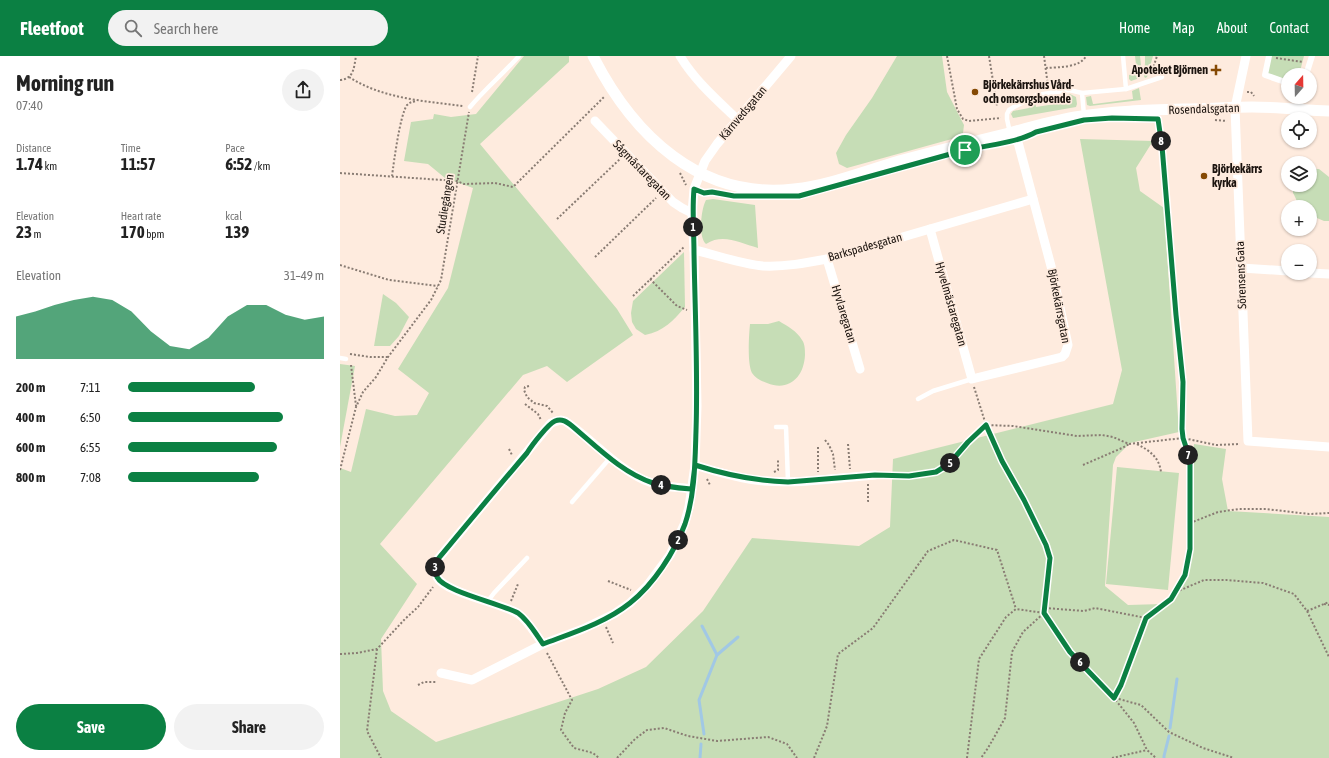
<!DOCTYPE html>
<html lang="en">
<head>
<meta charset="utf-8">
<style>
  :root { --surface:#fff; --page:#f2f2f2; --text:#222; --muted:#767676; --accent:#0b8043 }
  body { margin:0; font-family:"Asap Condensed",sans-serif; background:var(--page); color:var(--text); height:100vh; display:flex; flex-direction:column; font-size:15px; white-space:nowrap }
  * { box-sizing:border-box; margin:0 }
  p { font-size:13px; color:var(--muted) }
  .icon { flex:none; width:22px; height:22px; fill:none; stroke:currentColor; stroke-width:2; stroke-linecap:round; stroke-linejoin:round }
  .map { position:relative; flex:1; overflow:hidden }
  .side { display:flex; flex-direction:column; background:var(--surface); width:340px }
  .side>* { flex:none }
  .needle { width:26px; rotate:20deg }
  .fabs { position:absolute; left:941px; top:12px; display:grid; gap:8px }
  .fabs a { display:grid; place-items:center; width:36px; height:36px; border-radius:50%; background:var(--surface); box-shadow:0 1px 3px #0004; font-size:20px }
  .pin { position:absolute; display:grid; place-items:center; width:34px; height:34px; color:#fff; margin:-17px; border:2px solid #fff; border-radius:50%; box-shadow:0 1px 4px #0007 }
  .km { position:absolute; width:20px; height:20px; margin:-10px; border-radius:50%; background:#222; color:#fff; font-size:11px; line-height:20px; text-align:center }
  .round { display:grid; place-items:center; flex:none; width:42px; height:42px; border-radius:21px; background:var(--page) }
  .overview { display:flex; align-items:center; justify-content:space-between; height:68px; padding:0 16px }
  h1 { font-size:22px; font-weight:700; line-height:30px }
  .figures { display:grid; grid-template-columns:repeat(3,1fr); gap:6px; height:68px; padding:4px 16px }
  .figures div { display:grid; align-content:center }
  .figures b { font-size:17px; font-weight:700 }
  .figures small { font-size:11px; font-weight:400 }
  .figures p { font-size:11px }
  .chart { height:112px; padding:8px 16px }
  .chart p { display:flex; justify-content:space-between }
  .chart svg { width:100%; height:72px; margin-top:4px; fill:var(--accent); opacity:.7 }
  .action { display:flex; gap:8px; margin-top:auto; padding:8px 16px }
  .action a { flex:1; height:46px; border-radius:24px; background:var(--accent); color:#fff; font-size:16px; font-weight:700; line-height:46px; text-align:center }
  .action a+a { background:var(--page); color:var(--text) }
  ul { padding:0 16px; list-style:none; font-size:13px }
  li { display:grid; grid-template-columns:64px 48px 1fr; align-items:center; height:30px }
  li i { height:10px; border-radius:5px; background:var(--accent) }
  header { display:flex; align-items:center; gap:24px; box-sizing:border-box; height:56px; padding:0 20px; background:var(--accent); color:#fff }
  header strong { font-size:19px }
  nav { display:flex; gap:22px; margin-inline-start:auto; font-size:14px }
  .search { width:280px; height:36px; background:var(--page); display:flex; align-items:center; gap:10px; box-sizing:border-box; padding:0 14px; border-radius:22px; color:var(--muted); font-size:15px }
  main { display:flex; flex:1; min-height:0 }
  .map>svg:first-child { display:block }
  .green { fill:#c6ddb6 }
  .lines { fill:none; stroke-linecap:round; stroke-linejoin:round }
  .stream { stroke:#a1c8e5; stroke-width:3 }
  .path { stroke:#897c73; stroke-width:2; stroke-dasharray:2 2; stroke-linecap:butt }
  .service { stroke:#fff; stroke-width:4.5 }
  .pedestrian { stroke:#fff; stroke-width:6 }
  .minor { stroke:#fff; stroke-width:9 }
  .tertiary { stroke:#fff; stroke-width:11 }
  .route-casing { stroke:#fff; stroke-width:8 }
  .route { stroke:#0b8043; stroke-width:5 }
  .poi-dot { fill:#854903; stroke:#feebde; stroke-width:1.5 }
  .labels { text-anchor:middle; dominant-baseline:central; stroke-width:3.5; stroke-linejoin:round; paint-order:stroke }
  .poi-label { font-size:12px; font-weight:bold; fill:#1c140f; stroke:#feebde; text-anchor:start }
  .street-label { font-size:12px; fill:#1c140f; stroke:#feebde }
</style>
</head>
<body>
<header>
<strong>Fleetfoot</strong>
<div class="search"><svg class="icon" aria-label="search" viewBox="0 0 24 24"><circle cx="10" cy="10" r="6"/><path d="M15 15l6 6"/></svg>Search here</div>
<nav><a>Home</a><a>Map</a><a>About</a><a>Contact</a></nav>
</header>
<main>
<section class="side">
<div class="overview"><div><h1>Morning run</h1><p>07:40</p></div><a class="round"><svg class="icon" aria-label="share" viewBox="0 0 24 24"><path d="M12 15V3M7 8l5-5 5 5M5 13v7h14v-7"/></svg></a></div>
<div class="figures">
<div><p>Distance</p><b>1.74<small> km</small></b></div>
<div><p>Time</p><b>11:57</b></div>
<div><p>Pace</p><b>6:52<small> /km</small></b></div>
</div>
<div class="figures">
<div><p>Elevation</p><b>23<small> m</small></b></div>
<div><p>Heart rate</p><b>170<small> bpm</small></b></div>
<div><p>kcal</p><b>139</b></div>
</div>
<div class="chart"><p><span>Elevation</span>31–49 m</p>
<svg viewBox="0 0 160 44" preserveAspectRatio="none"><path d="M0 44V18L10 15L20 11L30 8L40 6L50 8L60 15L70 27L80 36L90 38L100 31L110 18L120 11L130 11L140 17L150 20L160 18V44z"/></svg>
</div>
<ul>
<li><b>200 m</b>7:11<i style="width:65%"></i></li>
<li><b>400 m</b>6:50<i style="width:79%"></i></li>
<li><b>600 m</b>6:55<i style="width:76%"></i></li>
<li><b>800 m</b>7:08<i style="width:67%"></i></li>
</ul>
<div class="action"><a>Save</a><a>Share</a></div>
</section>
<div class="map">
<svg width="989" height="702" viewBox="0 0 989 702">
  <rect width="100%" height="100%" fill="#feebde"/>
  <!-- green -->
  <g class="green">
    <path d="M184,0h45v6l-89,82 137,165 16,26 -66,47 -20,-16 -24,9 -143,169 37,40 -36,55 2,52 8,20 45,31 162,-53 48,-22 57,-56 49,-73 107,8 31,-19 3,-68 220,-55 9,-34 -42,-231 73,2 -17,27 4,23 24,17 15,224 -49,11 -14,14 -3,8 -8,121 23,19 34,-1 28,-33 -4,-34 8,-93 32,5 -4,30 6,32 101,6v241h-989v-290l11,4 15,-63 29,7 22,-1 12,-22 -31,-24 50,-81 25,-100 -28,-10 -17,-14 -24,-3 7,-39 22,-3 1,-5 17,3 25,-3z"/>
    <path d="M557,0h45l5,36 17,33 -1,8 -4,4 -112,31 -8,-4 -3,-11 10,-18 26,-37z"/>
    <path d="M795,0h5l1,9 -4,14 -6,2 -2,-2v-4l8,-2z"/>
    <path d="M805,0h8l-6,21 -2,1 -1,-2 1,-13z"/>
    <path d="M930,0h34l-5,19h-11v7l-22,-8z"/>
    <path d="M799,32l2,12 -51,6 -3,-1 -1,-8 5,-1 2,8h1l39,-5 -1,-8z"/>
    <path d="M730,38l6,3 1,7 -1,3 -63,11 -2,-4 2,-3 16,-3 -1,-5 7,-3 1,7 32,-5 -1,-7z"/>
    <path d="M970,113h9l10,8v44h-5l-14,-6v-8h-9c-4,-4 -5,-9 -8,-14v-8h17z"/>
    <path d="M373,143l42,6 3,43c-18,-5 -35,-15 -52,-4 -8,-7 -5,-35 0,-44z"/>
    <path d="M344,196l1,55c-12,14 -21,24 -40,28l-9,-6 -4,-7 -1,-9 2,-12z"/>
    <path d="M43,238l13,9 13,14 -10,19 -9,10h-16z"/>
    <path d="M439,265c8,5 18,10 23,19 3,4 3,10 3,15 -1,22 -16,37 -38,28 -6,-2 -12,-5 -15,-10 -5,-10 -3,-38 -2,-49h18z"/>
    <path d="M0,308l15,2 -15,81z"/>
    <path d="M777,411l62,6 -11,117 -62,-6z"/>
  </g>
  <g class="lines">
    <!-- stream -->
    <g class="stream">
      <path d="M362,570l15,29"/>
      <path d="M830,672l7,-49"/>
      <path d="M364,678l-5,-34 18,-45 21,-18"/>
      <path d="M360,702l1,-14"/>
      <path d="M824,702v-2l5,-20"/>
    </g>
    <!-- path -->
    <g class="path">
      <path d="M607,0l10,53 6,10 6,2 32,-3"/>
      <path d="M649,0l8,50"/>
      <path d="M704,0l4,30"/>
      <path d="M936,2l27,4"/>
      <path d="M706,12c12,-1 34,0 40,-12"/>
      <path d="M811,18l6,-18"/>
      <path d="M9,21c34,22 76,24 114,29"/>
      <path d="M0,24c14,-1 14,-13 16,-24"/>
      <path d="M132,36l6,-36"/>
      <path d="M907,36h4l3,4"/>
      <path d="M875,64l12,1"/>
      <path d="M0,117l117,8 7,3 31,-1 18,4 91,-90"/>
      <path d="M340,117l6,12"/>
      <path d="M52,120c2,-15 8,-61 15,-71 3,-3 5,-3 9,-4"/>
      <path d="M362,136h10l11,2"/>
      <path d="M217,163l63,-60"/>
      <path d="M255,201l61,-59"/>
      <path d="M0,209l49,15 49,6"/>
      <path d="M310,223l27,27 10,4"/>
      <path d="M293,240l51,-49"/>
      <path d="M10,298l20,3h18"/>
      <path d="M11,309l5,41"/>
      <path d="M189,330l-4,1 -1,3 3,7 7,6 13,3 6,7"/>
      <path d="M634,331l12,38 16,36 22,39 22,45 4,13 -6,55 -21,19 -11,20 -7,66 -17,30 -7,10"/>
      <path d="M185,348l13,10 3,6"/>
      <path d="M485,384l4,5 4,9 2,16"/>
      <path d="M508,388l2,25"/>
      <path d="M797,388c13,7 22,13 24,28"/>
      <path d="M478,391v25"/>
      <path d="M169,393l3,6"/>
      <path d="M743,409l39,-17 7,-4"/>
      <path d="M0,414l16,-63 7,-15 13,-15 12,-20 43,-57 10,-20 28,-168"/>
      <path d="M434,416l4,-2v-11"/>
      <path d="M543,419l26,1 27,-4 13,-8 19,-23 18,-16 27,1 64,10 25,-1 11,2 16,7 54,-6 33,7 24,-1"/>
      <path d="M367,423l3,6"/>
      <path d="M528,428v17h2"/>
      <path d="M850,467l28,-11 21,-3h27l43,5 20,-1"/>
      <path d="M268,525l23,9"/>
      <path d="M836,536l28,-12h22l37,3 31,11 13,17 22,46"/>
      <path d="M171,545l7,-17"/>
      <path d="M984,548l5,1"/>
      <path d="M705,552l39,3 11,-3 51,10"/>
      <path d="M967,555l22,-9"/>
      <path d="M266,571l7,16"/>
      <path d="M37,593l-10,82 14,27"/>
      <path d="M207,597l25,47 -7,13 -4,17 13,18 19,5 6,5"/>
      <path d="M0,598l17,-1 20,-4 28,-30 13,-12 15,-20"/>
      <path d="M78,629l6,-3h13"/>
      <path d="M774,642l7,-13 25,-67 25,-19 14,-24 5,-26v-90l-7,-21 -1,-9 1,-47 -8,-67 -13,-168 -4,-27"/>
      <path d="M775,642l26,7 28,27 34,16 31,10"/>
      <path d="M277,702l18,-19 12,-9 17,-2 24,8 29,5 51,-4 19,7 10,14"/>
      <path d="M474,702l13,-32 11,-72 35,-26 55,-77 26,-11 43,10 19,59"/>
      <path d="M627,702l12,-99 27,-42 10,-8 28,4 26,39 44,46 20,25 13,27 9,8"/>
      <path d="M772,702l35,-8"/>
    </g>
    <!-- service -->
    <g class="service">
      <path d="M786,33l36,-12"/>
      <path d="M742,37l2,22"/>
      <path d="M130,51c15,-18 33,-33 49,-51"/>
      <path d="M670,77l-3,-14v-5l2,-4 5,-3 23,-12 32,-5 13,3 44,-4 -3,-33"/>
      <path d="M0,302l6,1"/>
      <path d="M578,343l15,-8 39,-12"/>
      <path d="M436,371h10l2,55"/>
      <path d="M232,446l38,-44"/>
      <path d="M148,545l6,-8 33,-35"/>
    </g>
    <!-- pedestrian -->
    <g class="pedestrian">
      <path d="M929,0l-4,19 23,8"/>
      <path d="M966,19l6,-19"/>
    </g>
    <!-- minor -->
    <g class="minor">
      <path d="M340,0c15,25 37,44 58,64"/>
      <path d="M906,0l-11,52 13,333 81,6"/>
      <path d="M255,65l78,81 9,6 10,5"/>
      <path d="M590,173l42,150 90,-22 3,-3 3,-9 -17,-79 -36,-135"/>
      <path d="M354,194c23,5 46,14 69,16 22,1 43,-3 64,-7l206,-60"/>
      <path d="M487,203l33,110"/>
      <path d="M901,212l47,3"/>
      <path d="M970,217l19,1"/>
      <path d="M355,409c22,7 45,14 69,16 36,3 74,-3 111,-6"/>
      <path d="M203,588c-8,-10 -15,-24 -26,-31 -17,-10 -73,-21 -80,-36 -3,-6 -1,-12 1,-18l113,-136 10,-3 4,1c27,18 49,45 79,59 15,7 32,7 48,9"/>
      <path d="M101,617l31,7 71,-36 40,-15 31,-15 16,-11 17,-17 23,-31 14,-30 5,-18 6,-42 2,-59 -3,-156 -2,-37 2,-24 11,-28 12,-17 74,-88"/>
    </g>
    <!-- tertiary -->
    <path class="tertiary" d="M253,0c40,79 107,144 201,133 36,-4 71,-18 105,-28 37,-10 73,-19 110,-28 22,-6 44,-12 66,-16 36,-6 73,-7 109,-8 23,0 46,-2 68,-2 26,0 52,3 77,4"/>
  </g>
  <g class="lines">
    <!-- route casing -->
    <g class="route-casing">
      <path id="route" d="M625,94l-166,46h-65l-22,-4 -8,1 -10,-4c-2,22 0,42 0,64 1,59 4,119 2,178 -1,31 -1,63 -11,93 -11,29 -31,60 -55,79 -25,20 -58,30 -87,41 -7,-10 -15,-24 -25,-31 -18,-10 -73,-21 -81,-36 -3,-6 -1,-12 1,-18 30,-36 59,-71 89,-106 5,-8 21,-29 28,-32 7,-3 12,1 17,5 24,20 50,47 81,57 12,4 26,5 39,6l3,-24c31,10 61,16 93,17l87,-7 34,1 27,-4 13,-8 19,-22 18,-17 16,36 22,39 22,45 4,13 -6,55 26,39 44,46 7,-13 25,-67 25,-19 14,-24 5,-26v-90l-7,-21 -1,-9 1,-47 -7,-67 -14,-169 -4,-27 -46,-1 -28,2 -48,12c-17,10 -51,14 -71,18"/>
    </g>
    <!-- route -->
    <use href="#route" class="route"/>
  </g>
  <!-- markers -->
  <g class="poi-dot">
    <path d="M874 8h4v4h4v4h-4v4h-4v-4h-4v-4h4z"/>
    <circle cx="635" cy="36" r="4"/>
    <circle cx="864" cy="120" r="4"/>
  </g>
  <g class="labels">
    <!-- poi labels -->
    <g class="poi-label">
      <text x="868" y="14" text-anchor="end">Apoteket Björnen</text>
      <text x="643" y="29">Björkekärrshus Vård-<tspan x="643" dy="14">och omsorgsboende</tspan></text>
      <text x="872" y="113">Björkekärrs<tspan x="872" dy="14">kyrka</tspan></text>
    </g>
    <!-- street labels -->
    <g class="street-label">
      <text transform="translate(864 53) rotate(-2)">Rosendalsgatan</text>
      <text transform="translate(403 57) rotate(-50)">Kärnvedsgatan</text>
      <text transform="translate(302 114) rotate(46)">Sågmästaregatan</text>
      <text transform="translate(105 148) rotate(-81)">Studiegången</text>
      <text transform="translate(525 191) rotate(-16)">Barkspadesgatan</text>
      <text transform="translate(901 219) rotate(-92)">Sörensens Gata</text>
      <text transform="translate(611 248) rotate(74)">Hyvelmästaregatan</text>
      <text transform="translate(719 250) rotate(79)">Björkekärrsgatan</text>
      <text transform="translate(504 258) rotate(73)">Hyvlaregatan</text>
    </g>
  </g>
</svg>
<div class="fabs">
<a><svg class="needle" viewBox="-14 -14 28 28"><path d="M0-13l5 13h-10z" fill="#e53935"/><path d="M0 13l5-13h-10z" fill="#767676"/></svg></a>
<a><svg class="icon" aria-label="locate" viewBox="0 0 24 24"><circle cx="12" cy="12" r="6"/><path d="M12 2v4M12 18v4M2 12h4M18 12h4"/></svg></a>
<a><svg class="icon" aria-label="layers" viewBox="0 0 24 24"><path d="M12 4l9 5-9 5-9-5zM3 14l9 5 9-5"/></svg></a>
<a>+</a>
<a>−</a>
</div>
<div class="pin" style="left:625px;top:94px;background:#1e9e55"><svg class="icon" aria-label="arrive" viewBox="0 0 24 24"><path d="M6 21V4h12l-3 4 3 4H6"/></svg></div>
<b class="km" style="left:353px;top:171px">1</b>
<b class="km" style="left:338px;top:484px">2</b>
<b class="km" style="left:95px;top:511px">3</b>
<b class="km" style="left:321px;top:429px">4</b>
<b class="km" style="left:610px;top:407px">5</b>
<b class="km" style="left:740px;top:606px">6</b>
<b class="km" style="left:848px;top:399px">7</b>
<b class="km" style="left:821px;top:85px">8</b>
</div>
</main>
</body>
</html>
